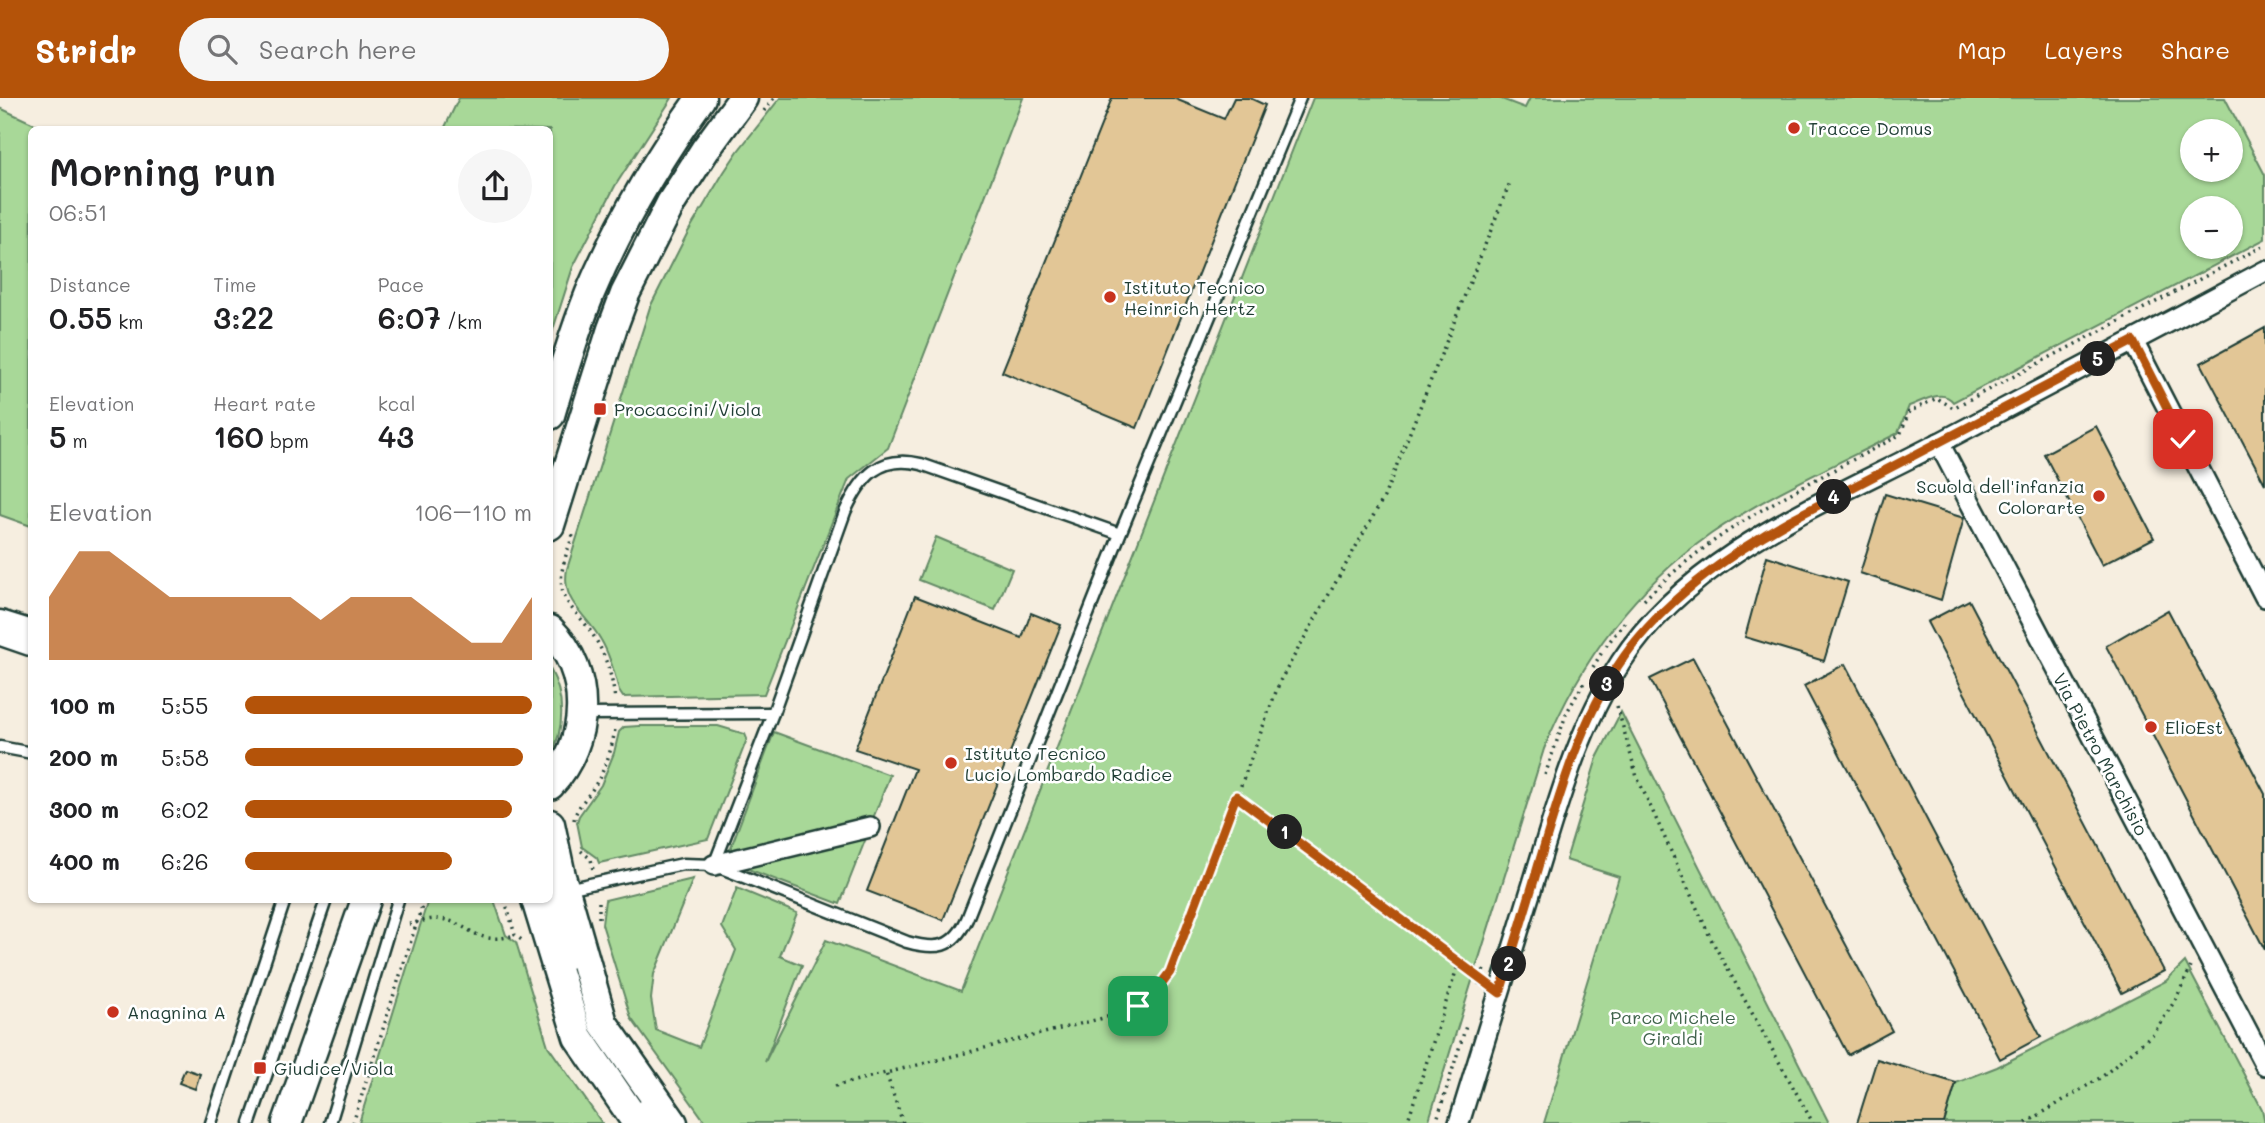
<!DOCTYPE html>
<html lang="en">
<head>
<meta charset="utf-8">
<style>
  :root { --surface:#fff; --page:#f6f6f6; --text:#202124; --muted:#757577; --accent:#b45309 }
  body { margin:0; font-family:Mali,sans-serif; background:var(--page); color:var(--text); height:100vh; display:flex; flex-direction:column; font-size:26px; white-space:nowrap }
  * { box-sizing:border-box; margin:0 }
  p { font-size:23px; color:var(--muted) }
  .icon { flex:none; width:38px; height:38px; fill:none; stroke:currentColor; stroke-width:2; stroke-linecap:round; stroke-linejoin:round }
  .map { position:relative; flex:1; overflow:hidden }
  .side { position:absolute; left:28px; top:28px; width:525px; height:777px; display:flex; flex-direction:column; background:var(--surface); border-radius:10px; box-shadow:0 2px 5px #0004 }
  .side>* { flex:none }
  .controls { position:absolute; left:2180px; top:21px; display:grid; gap:14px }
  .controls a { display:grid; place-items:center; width:63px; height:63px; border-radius:50%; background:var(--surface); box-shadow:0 2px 5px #0004; font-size:35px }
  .pin { position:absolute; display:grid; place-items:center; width:60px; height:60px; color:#fff; margin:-30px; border-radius:14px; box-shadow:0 4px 10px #0006 }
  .km { position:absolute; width:35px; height:35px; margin:-18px; border-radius:50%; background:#222; color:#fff; font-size:19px; line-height:35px; text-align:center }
  .round { display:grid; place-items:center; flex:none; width:74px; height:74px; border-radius:37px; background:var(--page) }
  .head { display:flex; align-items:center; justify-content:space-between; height:119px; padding:0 21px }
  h1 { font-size:38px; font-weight:600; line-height:52px }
  .figures { display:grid; grid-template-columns:repeat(3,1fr); gap:10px; height:119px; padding:7px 21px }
  .figures div { display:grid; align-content:center }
  .figures b { font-size:30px; font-weight:600 }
  .figures small { font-size:19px; font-weight:400 }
  .figures p { font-size:19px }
  .chart { height:196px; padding:14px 21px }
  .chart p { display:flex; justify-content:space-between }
  .chart svg { width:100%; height:126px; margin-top:7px; fill:var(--accent); opacity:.7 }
  ul { padding:0 21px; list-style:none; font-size:23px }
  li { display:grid; grid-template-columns:112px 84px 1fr; align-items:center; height:52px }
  li i { height:18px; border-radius:9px; background:var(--accent) }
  header { display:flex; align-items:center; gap:42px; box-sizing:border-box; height:98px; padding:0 35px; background:var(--accent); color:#fff }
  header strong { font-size:33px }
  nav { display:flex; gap:38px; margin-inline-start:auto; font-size:24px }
  .search { width:490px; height:63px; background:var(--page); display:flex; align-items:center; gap:18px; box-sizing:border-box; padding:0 24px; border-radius:38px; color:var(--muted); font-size:26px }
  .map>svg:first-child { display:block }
  .green { fill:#a8d898; stroke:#648a66; stroke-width:2; fill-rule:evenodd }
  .building { fill:#e2c696; stroke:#1f3d34; stroke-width:2 }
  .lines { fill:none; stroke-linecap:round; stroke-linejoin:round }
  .lane-casing { stroke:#1f3d34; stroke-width:15 }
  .street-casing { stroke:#1f3d34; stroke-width:24 }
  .secondary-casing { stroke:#1f3d34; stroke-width:33 }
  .path { stroke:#1f3d34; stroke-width:3.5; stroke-dasharray:2 5; stroke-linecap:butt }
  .lane { stroke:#fff; stroke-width:10 }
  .street { stroke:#fff; stroke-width:19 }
  .secondary { stroke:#fff; stroke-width:28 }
  .route-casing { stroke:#fff; stroke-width:14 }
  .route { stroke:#b45309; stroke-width:9 }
  .poi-dot { fill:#c8321e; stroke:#fff; stroke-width:2.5 }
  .labels { text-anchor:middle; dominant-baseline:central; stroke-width:5; stroke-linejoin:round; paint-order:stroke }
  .poi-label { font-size:18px; fill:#1f3d34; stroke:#fff; text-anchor:start }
  .street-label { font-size:18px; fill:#1f3d34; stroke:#fff }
  .park-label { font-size:18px; fill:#41644d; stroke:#fff }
</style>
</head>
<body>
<header>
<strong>Stridr</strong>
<div class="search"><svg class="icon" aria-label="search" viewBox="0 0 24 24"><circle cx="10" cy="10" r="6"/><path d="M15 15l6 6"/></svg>Search here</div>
<nav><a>Map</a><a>Layers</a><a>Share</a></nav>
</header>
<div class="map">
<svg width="2265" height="1025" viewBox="0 0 2265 1025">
  <rect width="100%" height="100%" fill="#f6eee0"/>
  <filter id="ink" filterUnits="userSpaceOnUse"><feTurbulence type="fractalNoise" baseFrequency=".0143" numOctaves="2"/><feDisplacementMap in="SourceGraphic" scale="14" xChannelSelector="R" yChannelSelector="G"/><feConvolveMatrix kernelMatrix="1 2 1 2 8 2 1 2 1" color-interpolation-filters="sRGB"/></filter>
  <g filter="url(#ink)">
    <!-- green -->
    <g class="green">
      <path d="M459,0h213l-57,88 -42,81 -23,72v-209l-106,-1z"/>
      <path d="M780,0h243l-135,350 -39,31 -85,215 -141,3 -4,-6c-4,-17 -9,-36 -18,-51 -15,-27 -40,-37 -34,-71l83,-262 38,-75 36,-60 14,-21z"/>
      <path d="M1313,0h186l26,10 5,-10h695l40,77v64l-312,163c-10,-14 -30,-1 -44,4l-11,27c-63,32 -129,61 -187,101 -77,54 -132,129 -167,215l-116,374h-722l-75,-105 -29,-94 3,-24 88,-21 -39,95 -3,25 5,31 43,17 37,-97 -14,-23 15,-39 60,25 -17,43 22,9 -37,97 61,-122 135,51zM2193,33h38v39h-38zM2193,110h38v39h-38z"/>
      <path d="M0,10l45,21 -13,1 -1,396 -31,-11z"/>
      <path d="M936,439l76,32 -17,41 -76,-30z"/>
      <path d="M550,571c15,27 15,61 0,87z"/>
      <path d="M1621,614l208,411h-285l75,-246 -53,-17 31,-102z"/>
      <path d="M718,628l27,8 2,5 -39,100 -109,24 -2,-5 -15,-11 -5,-25 2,-6 22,-31 13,-32 5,-21 5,-5 15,-1z"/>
      <path d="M774,634l116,43 -18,46 -145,37z"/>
      <path d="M868,735l-28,71 -100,-38z"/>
      <path d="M428,802h66l12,35 10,7 32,104 54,77h-243z"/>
      <path d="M2185,864l77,147 3,14h-321l12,-40 41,-16 169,-86z"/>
    </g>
    <!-- building -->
    <g class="building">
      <path d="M1112,0h61l51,21 10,-21h16l15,7 -128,323 -135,-56z"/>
      <path d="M2265,230v156l-64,-121z"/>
      <path d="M2096,328l58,112 -52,27 -58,-111z"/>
      <path d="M1885,396l79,24 -23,82 -81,-27z"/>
      <path d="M1767,458l81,26 -24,79 -79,-24z"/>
      <path d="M915,498l107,42 9,-25 30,12 -118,295 -76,-29 48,-122 -60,-20z"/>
      <path d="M1969,502l195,371 -42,22 -195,-371z"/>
      <path d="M2168,512l97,184v156l-159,-304z"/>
      <path d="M1693,560l199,373 -44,24 -198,-376z"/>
      <path d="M1845,566l196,373 -41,22 -196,-373z"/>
      <path d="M1877,961l79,24 -12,40h-87z"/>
      <path d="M185,971l15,5 -5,15 -16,-6z"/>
    </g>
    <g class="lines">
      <!-- lane casing -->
      <g class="lane-casing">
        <g id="lane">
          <path d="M1120,436l-199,-70c-42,-10 -60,13 -76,48l-72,201 -59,152 193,77c29,8 46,7 60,-23l153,-385 180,-436"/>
          <path d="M0,542l32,11"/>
          <path d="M585,616l188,-1"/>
          <path d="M0,649l32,6"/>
          <path d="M567,791l116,-25 31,1"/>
          <path d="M550,795l20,70"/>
          <path d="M642,1008l12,17"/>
          <path d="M211,1025l74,-223"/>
          <path d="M250,1025l76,-223"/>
          <path d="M330,1025l68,-223"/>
        </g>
      </g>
      <!-- street casing -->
      <g class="street-casing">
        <g id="street">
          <path d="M2133,243l132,256"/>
          <path d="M1939,345l326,622"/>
          <path d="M714,767l156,-38"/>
          <path d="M1459,1025c25,-82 51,-164 76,-246 23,-75 43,-148 86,-215 70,-109 212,-163 322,-221 108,-57 215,-113 322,-170"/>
        </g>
      </g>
      <!-- secondary casing -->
      <g class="secondary-casing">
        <g id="secondary">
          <path d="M550,317c12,-41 24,-82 40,-122 29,-69 67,-134 111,-195"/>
          <path d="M550,427l62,-196 13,-35 46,-91 34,-53 38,-52"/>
          <path d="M0,527l32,10"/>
          <path d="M550,532c43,43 40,112 0,155"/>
          <path d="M550,726l11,52 42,147 70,100"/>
          <path d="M536,802l42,137 59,86"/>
          <path d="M287,1025l79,-223"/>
        </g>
      </g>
      <!-- path -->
      <g class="path">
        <path d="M764,13l10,-13"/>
        <path d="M573,437c-6,17 -14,36 -11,54 3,15 15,24 24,36 17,22 26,47 29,75"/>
        <path d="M1644,502c72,-74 166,-117 256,-165l9,-23 28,-14 16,10 312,-163"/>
        <path d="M1606,548l21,-27"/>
        <path d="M1593,569l9,-15"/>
        <path d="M1617,608l20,71 74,162 102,184"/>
        <path d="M1545,677l22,-63 19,-33"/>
        <path d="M1236,697l245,184"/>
        <path d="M574,722c2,-13 14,-23 20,-33 11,-17 18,-38 21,-58"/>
        <path d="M581,753l10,8 2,11"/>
        <path d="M505,802l10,35 8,6"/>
        <path d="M599,820v-20"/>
        <path d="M409,826c8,-1 18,-5 27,-5 33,0 36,29 79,16"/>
        <path d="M1479,887l5,-16"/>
        <path d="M835,988l51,-13"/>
        <path d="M353,1025l71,-223"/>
        <path d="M903,1025l-17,-50 233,-59c27,-9 44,-26 56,-52l105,-281 104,-184 127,-317"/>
        <path d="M1407,1025l52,-161"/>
        <path d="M1436,1025l30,-97"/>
        <path d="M2026,1025l77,-47 51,-43 22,-34 15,-32"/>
      </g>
      <!-- lane -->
      <use href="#lane" class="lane"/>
      <!-- street -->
      <use href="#street" class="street"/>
      <!-- secondary -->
      <use href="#secondary" class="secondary"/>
    </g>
  </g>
  <g class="lines" filter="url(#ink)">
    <!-- route casing -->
    <g class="route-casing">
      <path id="route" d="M1138,908l14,-10 18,-24 66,-176 264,197c13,-44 27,-88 40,-133 22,-74 44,-152 92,-214 42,-53 100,-93 158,-126l343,-179 50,98"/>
    </g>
    <!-- route -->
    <use href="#route" class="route"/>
  </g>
  <!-- markers -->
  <g class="poi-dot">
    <circle cx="1794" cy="30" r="7"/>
    <circle cx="1110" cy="199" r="7"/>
    <rect x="593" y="304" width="14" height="14" rx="3.5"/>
    <circle cx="2099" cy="398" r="7"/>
    <circle cx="2151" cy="629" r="7"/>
    <circle cx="951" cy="665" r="7"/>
    <circle cx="113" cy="914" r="7"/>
    <rect x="253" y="963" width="14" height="14" rx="3.5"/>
  </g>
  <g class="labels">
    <!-- poi labels -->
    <g class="poi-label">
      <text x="1808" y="30">Tracce Domus</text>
      <text x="1124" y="189">Istituto Tecnico<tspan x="1124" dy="21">Heinrich Hertz</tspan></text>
      <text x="614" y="311">Procaccini/Viola</text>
      <text x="2085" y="388" text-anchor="end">Scuola dell'infanzia<tspan x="2085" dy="21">Colorarte</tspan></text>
      <text x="2165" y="629">ElioEst</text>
      <text x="965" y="655">Istituto Tecnico<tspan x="965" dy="21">Lucio Lombardo Radice</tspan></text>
      <text x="127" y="914">Anagnina A</text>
      <text x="274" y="970">Giudice/Viola</text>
    </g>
    <!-- street labels -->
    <g class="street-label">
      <text transform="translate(2101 656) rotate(62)">Via Pietro Marchisio</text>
    </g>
    <!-- park labels -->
    <g class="park-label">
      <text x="1673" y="919">Parco Michele<tspan x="1673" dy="21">Giraldi</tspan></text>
    </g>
  </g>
</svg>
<div class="controls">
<a>+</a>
<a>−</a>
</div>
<div class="pin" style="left:1138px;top:908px;background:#1e9e55"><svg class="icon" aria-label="arrive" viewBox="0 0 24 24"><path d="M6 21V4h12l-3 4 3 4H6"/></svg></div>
<div class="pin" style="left:2183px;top:341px;background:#d93025"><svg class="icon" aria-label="check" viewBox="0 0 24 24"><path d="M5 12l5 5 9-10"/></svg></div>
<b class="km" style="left:1285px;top:734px">1</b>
<b class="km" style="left:1509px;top:866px">2</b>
<b class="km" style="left:1607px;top:586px">3</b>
<b class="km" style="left:1834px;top:399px">4</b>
<b class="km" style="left:2098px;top:261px">5</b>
<section class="side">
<div class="head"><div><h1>Morning run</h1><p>06:51</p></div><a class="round"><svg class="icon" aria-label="share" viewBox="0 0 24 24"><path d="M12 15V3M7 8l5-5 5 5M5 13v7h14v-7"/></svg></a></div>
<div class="figures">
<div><p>Distance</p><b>0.55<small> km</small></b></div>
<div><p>Time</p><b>3:22</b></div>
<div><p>Pace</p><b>6:07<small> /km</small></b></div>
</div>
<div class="figures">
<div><p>Elevation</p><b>5<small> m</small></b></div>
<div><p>Heart rate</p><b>160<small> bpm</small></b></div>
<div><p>kcal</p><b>43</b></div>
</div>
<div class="chart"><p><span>Elevation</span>106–110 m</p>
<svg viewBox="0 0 160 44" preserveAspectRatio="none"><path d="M0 44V22L10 6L20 6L30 14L40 22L50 22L60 22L70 22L80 22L90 30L100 22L110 22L120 22L130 30L140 38L150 38L160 22V44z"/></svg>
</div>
<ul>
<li><b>100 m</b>5:55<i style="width:100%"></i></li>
<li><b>200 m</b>5:58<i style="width:97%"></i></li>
<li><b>300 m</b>6:02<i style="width:93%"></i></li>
<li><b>400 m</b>6:26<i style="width:72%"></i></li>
</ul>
</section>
</div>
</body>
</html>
